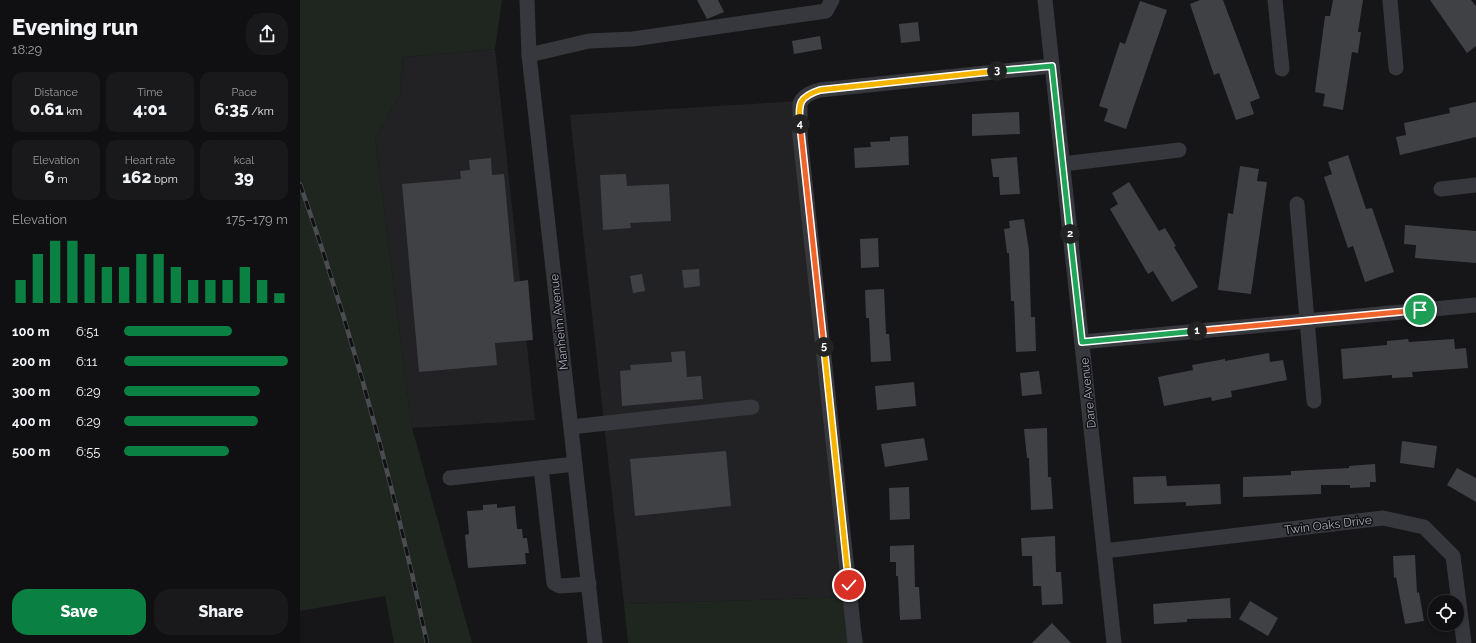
<!DOCTYPE html>
<html lang="en">
<head>
<meta charset="utf-8">
<style>
  :root { --surface:#101012; --page:#19191b; --text:#f1f3f6; --muted:#9c9d9f; --line:#303032; --accent:#0b8043 }
  body { margin:0; font-family:Raleway,sans-serif; background:var(--page); color:var(--text); height:100vh; display:flex; flex-direction:column; font-size:15px; white-space:nowrap }
  * { box-sizing:border-box; margin:0 }
  p { font-size:13px; color:var(--muted) }
  .icon { flex:none; width:22px; height:22px; fill:none; stroke:currentColor; stroke-width:2; stroke-linecap:round; stroke-linejoin:round }
  .map { position:relative; flex:1; overflow:hidden }
  .drawer { display:flex; flex-direction:column; background:var(--surface); width:300px }
  .drawer>* { flex:none }
  .buttons { position:absolute; left:1128px; top:595px; display:grid; gap:8px }
  .buttons a { display:grid; place-items:center; width:36px; height:36px; border-radius:50%; background:var(--surface); box-shadow:0 2px 6px #0003,0 0 0 1px var(--line); font-size:20px }
  .pin { position:absolute; display:grid; place-items:center; width:34px; height:34px; color:#fff; margin:-17px; border:2px solid #fff; border-radius:50%; box-shadow:0 1px 4px #0007 }
  .km { position:absolute; width:20px; height:20px; margin:-10px; border-radius:50%; background:#222; color:#fff; font-size:11px; line-height:20px; text-align:center }
  .round { display:grid; place-items:center; flex:none; width:42px; height:42px; border-radius:16px; background:var(--page) }
  .headline { display:flex; align-items:center; justify-content:space-between; height:68px; padding:0 12px }
  h1 { font-size:22px; font-weight:800; line-height:30px }
  .stats { display:grid; grid-template-columns:repeat(3,1fr); gap:6px; height:68px; padding:4px 12px }
  .stats div { display:grid; align-content:center; border-radius:10px; background:var(--page); text-align:center }
  .stats b { font-size:17px; font-weight:800 }
  .stats small { font-size:11px; font-weight:400 }
  .stats p { font-size:11px }
  .chart { height:112px; padding:8px 12px }
  .chart p { display:flex; justify-content:space-between }
  .chart svg { width:100%; height:72px; margin-top:4px; stroke:var(--accent); stroke-width:6 }
  .action { display:flex; gap:8px; margin-top:auto; padding:8px 12px }
  .action a { flex:1; height:46px; border-radius:16px; background:var(--accent); color:#fff; font-size:16px; font-weight:800; line-height:46px; text-align:center }
  .action a+a { background:var(--page); color:var(--text) }
  ul { padding:0 12px; list-style:none; font-size:13px }
  li { display:grid; grid-template-columns:64px 48px 1fr; align-items:center; height:30px }
  li i { height:10px; border-radius:5px; background:var(--accent) }
  main { display:flex; flex:1; min-height:0 }
  .map>svg:first-child { display:block }
  .built { fill:#222225 }
  .green { fill:#1e261f }
  .building { fill:#404145 }
  .lines { fill:none; stroke-linecap:round; stroke-linejoin:round }
  .minor { stroke:#37383d; stroke-width:15 }
  .rail-casing { stroke:#4a4c52; stroke-width:4.5 }
  .rail { stroke:#111113; stroke-width:3; stroke-dasharray:9; stroke-linecap:butt }
  .split-1-casing { stroke:#fff; stroke-width:8 }
  .split-2-casing { stroke:#fff; stroke-width:8 }
  .split-3-casing { stroke:#fff; stroke-width:8 }
  .split-4-casing { stroke:#fff; stroke-width:8 }
  .split-5-casing { stroke:#fff; stroke-width:8 }
  .split-6-casing { stroke:#fff; stroke-width:8 }
  .split-1 { stroke:#f0652b; stroke-width:5 }
  .split-2 { stroke:#22a559; stroke-width:5 }
  .split-3 { stroke:#22a559; stroke-width:5 }
  .split-4 { stroke:#f5b400; stroke-width:5 }
  .split-5 { stroke:#f0652b; stroke-width:5 }
  .split-6 { stroke:#f5b400; stroke-width:5 }
  .labels { text-anchor:middle; dominant-baseline:central; stroke-width:3; stroke-linejoin:round; paint-order:stroke }
  .street-label { font-size:12px; fill:#a8adb8; stroke:#111113 }
</style>
</head>
<body>
<main>
<section class="drawer">
<div class="headline"><div><h1>Evening run</h1><p>18:29</p></div><a class="round"><svg class="icon" aria-label="share" viewBox="0 0 24 24"><path d="M12 15V3M7 8l5-5 5 5M5 13v7h14v-7"/></svg></a></div>
<div class="stats">
<div><p>Distance</p><b>0.61<small> km</small></b></div>
<div><p>Time</p><b>4:01</b></div>
<div><p>Pace</p><b>6:35<small> /km</small></b></div>
</div>
<div class="stats">
<div><p>Elevation</p><b>6<small> m</small></b></div>
<div><p>Heart rate</p><b>162<small> bpm</small></b></div>
<div><p>kcal</p><b>39</b></div>
</div>
<div class="chart"><p><span>Elevation</span>175–179 m</p>
<svg viewBox="0 0 160 44" preserveAspectRatio="none"><path d="M5 44V30M15 44V14M25 44V6M35 44V6M45 44V14M55 44V22M65 44V22M75 44V14M85 44V14M95 44V22M105 44V30M115 44V30M125 44V30M135 44V22M145 44V30M155 44V38"/></svg>
</div>
<ul>
<li><b>100 m</b>6:51<i style="width:66%"></i></li>
<li><b>200 m</b>6:11<i style="width:100%"></i></li>
<li><b>300 m</b>6:29<i style="width:83%"></i></li>
<li><b>400 m</b>6:29<i style="width:82%"></i></li>
<li><b>500 m</b>6:55<i style="width:64%"></i></li>
</ul>
<div class="action"><a>Save</a><a>Share</a></div>
</section>
<div class="map">
<svg width="1176" height="643" viewBox="0 0 1176 643">
  <rect width="100%" height="100%" fill="#161618"/>
  <!-- built -->
  <g class="built">
    <path d="M195,49l40,371 -123,8 -37,-289 25,-45 3,-37z"/>
    <path d="M500,101l51,496 -227,7 -54,-489z"/>
  </g>
  <!-- green -->
  <g class="green">
    <path d="M0,0h202l-7,49 -92,8 -3,37 -25,45 37,289 60,215h-78l-9,-47 -85,15z"/>
    <path d="M551,597l13,46h-236l-4,-39z"/>
  </g>
  <!-- building -->
  <g class="building">
    <path d="M397,0h21l6,12 -17,7z"/>
    <path d="M900,0h23l37,98 -10,4 4,12 -18,6 -17,-47 -5,2 -24,-71z"/>
    <path d="M1033,0h30l-5,32h3l-3,21 -6,-1 -9,58 -20,-4 2,-12 -10,-2 10,-76h5z"/>
    <path d="M1130,0h41l5,6v40l-9,7z"/>
    <path d="M840,1l27,9 -41,119 -22,-8 4,-12 -9,-3 21,-64 5,2z"/>
    <path d="M618,22l2,19 -19,2 -2,-19z"/>
    <path d="M520,36l2,13 -28,5 -2,-13z"/>
    <path d="M1176,102v35l-76,18 -4,-18 10,-2 -2,-12 46,-10 -1,-5z"/>
    <path d="M719,112l1,22 -48,2v-22z"/>
    <path d="M608,136l1,29 -54,3 -1,-20 17,-1 -1,-5 20,-1v-4z"/>
    <path d="M1048,155l18,54 6,-1 22,64 -29,10 -12,-36 -5,2 -24,-71 8,-3 -4,-12z"/>
    <path d="M717,157l3,37 -20,1 -1,-18h-6l-2,-18z"/>
    <path d="M191,158l1,17 12,-1 10,108 14,-2 5,60 -38,3 2,22 -78,7 -17,-188 59,-5 -1,-8 10,-1 -1,-10z"/>
    <path d="M940,166l19,3 -2,12 10,1 -16,112 -33,-4 10,-77 5,1z"/>
    <path d="M326,174l1,12 42,-2 2,37 -41,2 1,5 -28,2 -3,-55z"/>
    <path d="M829,182l30,49 6,-3 11,18 -2,1 24,40 -26,15 -19,-31 -5,3 -38,-65 8,-5 -6,-11z"/>
    <path d="M724,219l5,31 2,67h4l1,34 -20,1 -2,-51h-3l-2,-48h-2l-3,-24 6,-1 -1,-7z"/>
    <path d="M1105,225l71,6v32l-61,-5 1,-13 -12,-1z"/>
    <path d="M578,238l1,29 -18,1 -1,-29z"/>
    <path d="M399,269l1,17 -16,2 -2,-18z"/>
    <path d="M342,274l3,17 -12,2 -3,-17z"/>
    <path d="M584,289l2,45h3l2,27 -20,1 -2,-44h-3l-1,-28z"/>
    <path d="M1108,339l1,3 45,-3 1,10 11,-1 2,20 -56,4 1,5 -21,1v-3l-49,4 -2,-30 46,-4v-4z"/>
    <path d="M385,351l2,26 14,-1 2,23 -81,7 -2,-35 11,-1 -1,-5 42,-3 -1,-10z"/>
    <path d="M969,353l1,9 13,-2 4,20 -56,11 1,6 -20,4 -1,-4 -47,9 -6,-29 35,-7 -1,-5 33,-6v2z"/>
    <path d="M739,371l3,23 -20,2 -2,-23z"/>
    <path d="M614,382l2,24 -39,4 -2,-24z"/>
    <path d="M747,428l1,49h3l2,32 -22,1 -2,-52h-2l-3,-29z"/>
    <path d="M624,438l4,22 -43,7 -4,-23z"/>
    <path d="M1102,441l35,5 -3,22 -34,-5z"/>
    <path d="M426,451l5,55 -96,10 -5,-57z"/>
    <path d="M1075,464l1,18h-6v5l-20,1v-3h-29v9l-78,3v-20l48,-2v-4l58,-3v-2z"/>
    <path d="M1157,468l19,10v24l-29,-17z"/>
    <path d="M866,476l1,10 53,-2 1,20 -35,2v-4l-52,2 -1,-27z"/>
    <path d="M609,487l1,32 -20,1 -1,-32z"/>
    <path d="M197,504v4l18,-2 2,23h5l1,9h4l2,15h-4l1,11 -58,4 -3,-33 4,-1 -2,-23 16,-1v-5z"/>
    <path d="M755,536l1,36h5l2,32 -21,1 -1,-19h-8l-1,-30h-10l-1,-18z"/>
    <path d="M614,545l1,42h4l2,32 -21,1 -2,-44h-2v-14h-6v-16z"/>
    <path d="M1115,555l2,38 2,-1 5,29 -19,3 -9,-47 -2,1 -1,-22z"/>
    <path d="M930,598l1,20 -44,1v3l-33,2 -1,-20z"/>
    <path d="M950,601l28,17 -10,18 -29,-17z"/>
    <path d="M752,623l19,20h-39z"/>
  </g>
  <g class="lines">
    <!-- minor -->
    <g class="minor">
      <path d="M227,0l2,55 66,588"/>
      <path d="M745,0l69,643"/>
      <path d="M975,0l7,69"/>
      <path d="M1090,0l6,68"/>
      <path d="M229,55l60,-14 44,-2 193,-28 6,-11"/>
      <path d="M763,164l116,-14"/>
      <path d="M1141,189l35,-4"/>
      <path d="M997,204l17,197"/>
      <path d="M782,342l394,-37"/>
      <path d="M271,427l181,-20"/>
      <path d="M241,468l13,115 6,3 29,-2"/>
      <path d="M150,478l125,-14"/>
      <path d="M804,551l279,-33 41,9 29,29 11,87"/>
      <path d="M555,643l-55,-507v-33c4,-8 12,-11 20,-13l232,-24"/>
    </g>
    <!-- rail casing -->
    <g class="rail-casing">
      <path id="rail" d="M0,184c52,148 95,305 127,459"/>
    </g>
    <!-- rail -->
    <use href="#rail" class="rail"/>
  </g>
  <g class="lines">
    <!-- split-1 casing -->
    <g class="split-1-casing">
      <path id="split-1" d="M897,331l223,-21"/>
    </g>
    <!-- split-2 casing -->
    <g class="split-2-casing">
      <path id="split-2" d="M770,234l12,108 115,-11"/>
    </g>
    <!-- split-3 casing -->
    <g class="split-3-casing">
      <path id="split-3" d="M697,71l55,-5 18,168"/>
    </g>
    <!-- split-4 casing -->
    <g class="split-4-casing">
      <path id="split-4" d="M500,124c-2,-21 -1,-27 20,-34l177,-19"/>
    </g>
    <!-- split-5 casing -->
    <g class="split-5-casing">
      <path id="split-5" d="M500,124l24,223"/>
    </g>
    <!-- split-6 casing -->
    <g class="split-6-casing">
      <path id="split-6" d="M524,347l25,238"/>
    </g>
    <!-- split-1 -->
    <use href="#split-1" class="split-1"/>
    <!-- split-2 -->
    <use href="#split-2" class="split-2"/>
    <!-- split-3 -->
    <use href="#split-3" class="split-3"/>
    <!-- split-4 -->
    <use href="#split-4" class="split-4"/>
    <!-- split-5 -->
    <use href="#split-5" class="split-5"/>
    <!-- split-6 -->
    <use href="#split-6" class="split-6"/>
  </g>
  <g class="labels">
    <!-- street labels -->
    <g class="street-label">
      <text transform="translate(259 322) rotate(-96)">Manheim Avenue</text>
      <text transform="translate(788 393) rotate(-96)">Dare Avenue</text>
      <text transform="translate(1028 525) rotate(-7)">Twin Oaks Drive</text>
    </g>
  </g>
</svg>
<div class="buttons">
<a><svg class="icon" aria-label="locate" viewBox="0 0 24 24"><circle cx="12" cy="12" r="6"/><path d="M12 2v4M12 18v4M2 12h4M18 12h4"/></svg></a>
</div>
<div class="pin" style="left:1120px;top:310px;background:#1e9e55"><svg class="icon" aria-label="arrive" viewBox="0 0 24 24"><path d="M6 21V4h12l-3 4 3 4H6"/></svg></div>
<div class="pin" style="left:549px;top:585px;background:#d93025"><svg class="icon" aria-label="check" viewBox="0 0 24 24"><path d="M5 12l5 5 9-10"/></svg></div>
<b class="km" style="left:897px;top:331px">1</b>
<b class="km" style="left:770px;top:234px">2</b>
<b class="km" style="left:697px;top:71px">3</b>
<b class="km" style="left:500px;top:124px">4</b>
<b class="km" style="left:524px;top:347px">5</b>
</div>
</main>
</body>
</html>
